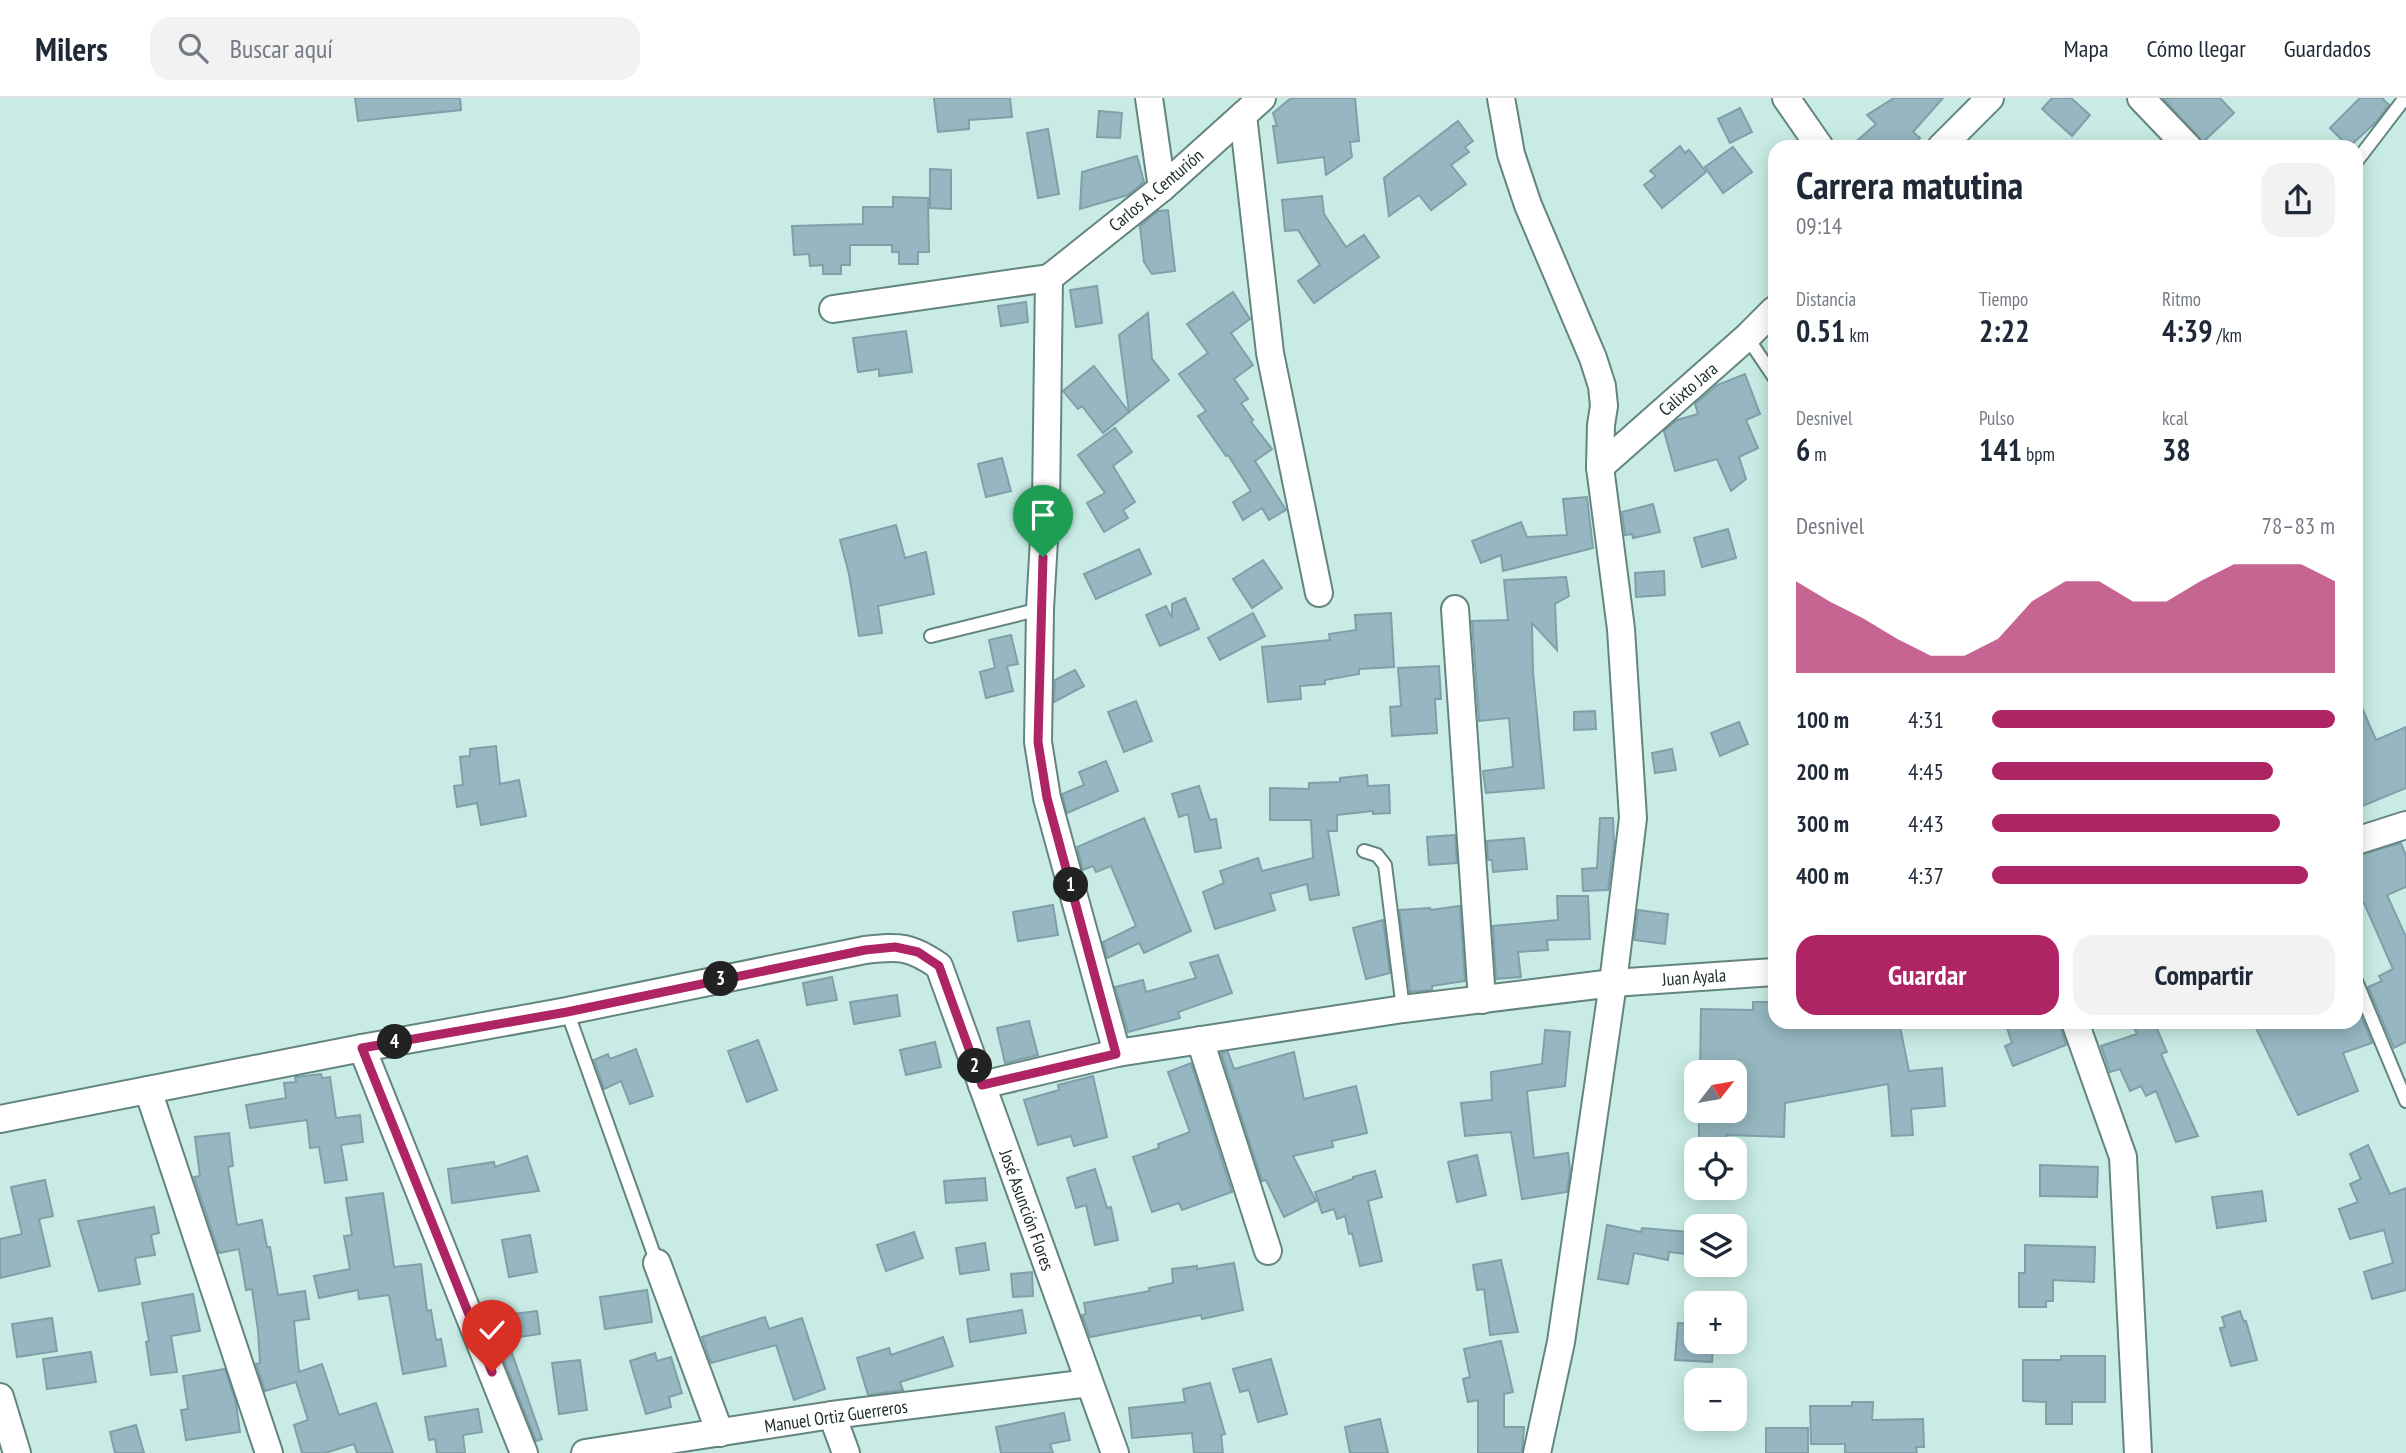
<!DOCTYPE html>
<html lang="es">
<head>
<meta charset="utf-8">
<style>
  :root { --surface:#fff; --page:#f2f2f3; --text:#1f2937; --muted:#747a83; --line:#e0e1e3; --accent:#ae2465 }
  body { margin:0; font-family:"PT Sans Narrow",sans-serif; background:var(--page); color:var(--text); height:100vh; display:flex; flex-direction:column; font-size:26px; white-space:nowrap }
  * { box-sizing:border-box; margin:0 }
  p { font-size:23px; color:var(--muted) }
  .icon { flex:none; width:38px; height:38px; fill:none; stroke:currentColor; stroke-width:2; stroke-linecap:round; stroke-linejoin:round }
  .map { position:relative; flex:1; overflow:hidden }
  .drawer { position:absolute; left:1768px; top:42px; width:595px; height:889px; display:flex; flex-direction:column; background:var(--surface); border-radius:21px; box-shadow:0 4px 18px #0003 }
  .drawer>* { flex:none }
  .needle { width:46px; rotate:59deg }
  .controls { position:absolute; left:1684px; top:962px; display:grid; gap:14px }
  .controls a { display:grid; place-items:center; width:63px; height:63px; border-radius:14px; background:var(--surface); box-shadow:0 4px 18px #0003; font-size:35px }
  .pin { position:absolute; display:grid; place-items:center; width:60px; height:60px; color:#fff; margin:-72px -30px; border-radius:50% 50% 50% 0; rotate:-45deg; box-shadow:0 0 7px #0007 }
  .pin .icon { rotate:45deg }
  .km { position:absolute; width:35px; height:35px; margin:-18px; border-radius:50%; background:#222; color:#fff; font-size:19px; line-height:35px; text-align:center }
  .round { display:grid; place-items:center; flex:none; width:74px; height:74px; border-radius:21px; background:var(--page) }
  .overview { display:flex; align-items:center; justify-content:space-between; height:119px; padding:0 28px }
  h1 { font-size:38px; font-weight:600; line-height:52px }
  .figures { display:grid; grid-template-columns:repeat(3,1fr); gap:10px; height:119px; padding:7px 28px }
  .figures div { display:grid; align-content:center }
  .figures b { font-size:30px; font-weight:600 }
  .figures small { font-size:19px; font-weight:400 }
  .figures p { font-size:19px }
  .chart { height:196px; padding:14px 28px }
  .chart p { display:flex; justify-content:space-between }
  .chart svg { width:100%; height:126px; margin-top:7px; fill:var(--accent); opacity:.7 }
  .action { display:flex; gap:14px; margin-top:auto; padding:14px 28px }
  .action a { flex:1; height:80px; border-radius:21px; background:var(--accent); color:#fff; font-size:28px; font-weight:600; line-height:80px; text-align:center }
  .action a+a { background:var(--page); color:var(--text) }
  ul { padding:0 28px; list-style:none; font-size:23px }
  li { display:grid; grid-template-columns:112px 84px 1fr; align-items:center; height:52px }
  li i { height:18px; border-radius:9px; background:var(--accent) }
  header { display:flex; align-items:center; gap:42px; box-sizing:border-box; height:98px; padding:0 35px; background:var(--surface); border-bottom:2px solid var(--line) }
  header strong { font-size:33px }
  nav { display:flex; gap:38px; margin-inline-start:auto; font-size:24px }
  .search { width:490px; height:63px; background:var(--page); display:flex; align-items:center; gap:18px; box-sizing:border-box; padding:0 24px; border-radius:21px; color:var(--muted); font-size:26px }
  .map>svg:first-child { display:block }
  .building { fill:#96b7c1; stroke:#7f9fa9; stroke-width:2 }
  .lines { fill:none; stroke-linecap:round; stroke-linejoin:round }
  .lane-casing { stroke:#64857f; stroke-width:16 }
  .street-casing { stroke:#64857f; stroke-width:30 }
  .lane { stroke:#fff; stroke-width:12 }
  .street { stroke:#fff; stroke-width:26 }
  .route-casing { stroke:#fff; stroke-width:14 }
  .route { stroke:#ae2465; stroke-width:9 }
  .labels { text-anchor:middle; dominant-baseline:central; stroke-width:7; stroke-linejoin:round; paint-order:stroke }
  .street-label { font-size:18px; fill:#202e2b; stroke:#fff }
</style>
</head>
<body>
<header>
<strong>Milers</strong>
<div class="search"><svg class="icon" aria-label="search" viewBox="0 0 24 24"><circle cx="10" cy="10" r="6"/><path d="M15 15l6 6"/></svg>Buscar aquí</div>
<nav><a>Mapa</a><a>Cómo llegar</a><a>Guardados</a></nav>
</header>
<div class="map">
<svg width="2406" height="1355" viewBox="0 0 2406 1355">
  <rect width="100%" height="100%" fill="#c8ece5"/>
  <!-- building -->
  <g class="building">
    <path d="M355,0h105l1,12 -103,11z"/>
    <path d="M934,0h76l2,19 -43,3v9l-31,3z"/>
    <path d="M1291,0h64l4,43 -9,1 2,15 -26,18 -2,-18 -46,6 -5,-37h4l-4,-13z"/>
    <path d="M1894,0h49l-30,34 7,6 -9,9h-61l26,-23 -9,-9z"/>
    <path d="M2052,0h19l19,17 -18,21 -30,-27z"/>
    <path d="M2163,0h57l14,15 -31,29z"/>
    <path d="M2360,0h22l7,7 -13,17 -27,25 -19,-19z"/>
    <path d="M1740,10l12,24 -22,11 -12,-24z"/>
    <path d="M1099,13l23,2 -2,25 -23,-1z"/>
    <path d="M1458,23l15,20 -8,6 4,5 -18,13 15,19 -35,26 -12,-15 -30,21 -5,-38z"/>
    <path d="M1048,31l11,65 -21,4 -11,-65z"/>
    <path d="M1680,48l5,7 4,-3 17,22 -44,36 -18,-23 12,-9 -6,-5z"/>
    <path d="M1733,49l19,25 -29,21 -18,-26z"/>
    <path d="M1137,58l7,26 -16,13 -48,14 2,-37z"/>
    <path d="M930,71l21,1v39l-21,-1z"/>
    <path d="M1322,98l2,18 22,33 18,-12 15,22 -65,46 -16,-22 22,-16 -22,-35 -13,1 -3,-31z"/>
    <path d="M893,99l35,1 1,54h-11v12h-19v-12h-7v-7h-42v20h-9v9h-18v-9l-13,1 -1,-12 -15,1 -2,-29 71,-2v-17h30z"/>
    <path d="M1168,112l7,61 -23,3 -8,-12 -4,-36 18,-15z"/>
    <path d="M1097,188l5,37 -26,4 -6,-37z"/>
    <path d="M1233,194l17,27 -19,14 22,32 -19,14 14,20 -7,4 12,17 -2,2 21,27 -17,12 31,49 -17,10 -7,-12 -19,12 -10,-18 18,-11 -23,-36 -2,1 -28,-40 8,-5 -27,-37 29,-21 -21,-29z"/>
    <path d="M1026,204l2,20 -27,4 -3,-20z"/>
    <path d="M1148,215l4,46 17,21 -40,32 -10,-77z"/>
    <path d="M906,233l6,41 -33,4v-7l-21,3 -5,-34z"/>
    <path d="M1094,268l35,46 -26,21 -21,-27 -4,3 -15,-18z"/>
    <path d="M1745,276l15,40 -14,6 12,28 -19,9 7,22 -15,12 -14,-32 -42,12 -11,-40 13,-11 21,-6 -3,-10 22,-19z"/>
    <path d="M1115,330l17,24 -19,14 22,36 -12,8 5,8 -24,14 -17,-29 18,-10 -27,-38z"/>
    <path d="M1002,360l9,33 -25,6 -8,-33z"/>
    <path d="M1587,399l6,51 -90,23 -2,-16 -20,8 -9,-22 49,-19 6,15 40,-2 -4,-36z"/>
    <path d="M1653,406l7,28 -27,6 -1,-4 -7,1 -3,-23z"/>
    <path d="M896,427l9,33 21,-6 8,42 -56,12 4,27 -23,3 -10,-62 -9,-34z"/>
    <path d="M1728,431l8,29 -34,9 -8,-29z"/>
    <path d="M1139,451l12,25 -55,25 -12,-25z"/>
    <path d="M1263,462l19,28 -30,20 -19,-29z"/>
    <path d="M1664,473l1,24 -29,2 -1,-24z"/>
    <path d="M1566,479l3,19 -14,8 2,46 -25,-27 1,49 11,116 -58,5 -3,-22 30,-4 -4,-49 -30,3 -7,-100 36,-1 -4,-40z"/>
    <path d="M1185,500l14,31 -39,17 -14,-31 20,-9 6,12v-14z"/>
    <path d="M1253,515l12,23 -45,24 -12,-22z"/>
    <path d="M1391,515l3,54 -35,2v5l-34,6v4l-25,2 1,13 -33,3 -6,-55 68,-7 -1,-6 27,-4 -1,-15z"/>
    <path d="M1011,537l7,29 -11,2 6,25 -27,7 -6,-26 15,-4 -6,-28z"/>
    <path d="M1439,568l2,33h-6l2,34 -45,3 -2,-29 11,-1 -3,-38z"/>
    <path d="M1075,572l9,16 -30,16 1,-22z"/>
    <path d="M2356,596l20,46 30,-13v61l-46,19 -4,-9z"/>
    <path d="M1136,603l16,40 -28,11 -16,-40z"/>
    <path d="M1595,613l1,18 -22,1v-18z"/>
    <path d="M1739,624l9,22 -28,12 -9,-23z"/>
    <path d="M496,648l4,38 19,-4 7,36 -45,9 -4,-22 -20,4 -3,-21 9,-1 -3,-28 10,-1v-7z"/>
    <path d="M1672,651l4,21 -21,3 -3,-20z"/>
    <path d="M1106,663l12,30 -51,22 -5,-19 22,-9 -5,-13z"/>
    <path d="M1367,677l1,11 21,-1 1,28 -17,1v-3l-36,4v16h-9l11,64 -29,5 -3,-16 -37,10 5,16 -60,19 -12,-37 21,-9 -4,-12 38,-13 4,13 51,-13 -2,-38h-41v-32l39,1v-6l31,-1v-4z"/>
    <path d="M1199,688l11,34 6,-1 5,29 -26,4 -7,-38 -9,3 -7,-23z"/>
    <path d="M1144,720l47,113 -47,22 -5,-10 -32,15 -4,-16 33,-16 -25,-60 -15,6 -3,-6 -10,4 -6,-23z"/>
    <path d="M1600,720h13l1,27 -6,45 -25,1 -1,-22 15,-1z"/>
    <path d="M1455,737l2,28 -28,2 -2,-28z"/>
    <path d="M1524,740l3,31 -34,3 -1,-12h-4l-1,-19z"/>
    <path d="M2401,745l5,13v31l-19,8 19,42v105l-12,6 -26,-61 14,-6 -3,-5 14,-7 -29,-66 -8,4v-51z"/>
    <path d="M1557,798h31l2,43 -43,1 1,10 -30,2 3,25 -25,2 -3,-53 65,-6z"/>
    <path d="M1053,807l5,30 -40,6 -5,-29z"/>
    <path d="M1460,808l5,75 -33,5v4l-22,2 -11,-82 31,-2 1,2z"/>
    <path d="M1638,812l30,4 -3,30 -31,-4z"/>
    <path d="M1383,822l7,53 -24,6 -13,-51z"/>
    <path d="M1218,857l14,38 -54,19 2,6 -52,14 -13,-45 28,-7 3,12 50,-14 -6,-15z"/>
    <path d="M832,879l5,23 -30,5 -4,-22z"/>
    <path d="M897,897l3,21 -46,8 -4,-22z"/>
    <path d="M1753,904h21v20h125l10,49 33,-3 3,38 -34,3 2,26 -21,1 -4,-52 -103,19 -1,34 -58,-2v15h-27v-39h35v-38h-34l1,-64 52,1z"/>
    <path d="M2356,905l16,40 -29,10 15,38 -60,24 -45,-93h103z"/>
    <path d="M1029,923l9,34 -33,8 -8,-35z"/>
    <path d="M2005,924h54l7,23 -53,21 -8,-20 7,-3z"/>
    <path d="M2132,924h22l13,30 -6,2 37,82 -22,6 -20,-51 -10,5 -5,-10 -11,5 -10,-22 -10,3 -9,-26 36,-12z"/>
    <path d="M1545,932l25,2 -5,54 -38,5 7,67 34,-5 2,16 -3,23 -45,7 -11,-67 -46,4 -4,-33 31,-3 -1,-28 51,-8z"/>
    <path d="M758,942l19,50 -30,12 -19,-51z"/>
    <path d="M935,944l6,25 -35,8 -6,-25z"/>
    <path d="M636,951l17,47 -23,8 -9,-23 -17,8 -10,-29 14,-6 2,5z"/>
    <path d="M1228,954l6,17 60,-17 10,47 52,-13 11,47 -35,8 1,6 -40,9 23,45 -32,16 -18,-37 -4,1 -41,-128z"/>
    <path d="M1191,965l41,129 -50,18 -3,-7 -27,9 -19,-55 26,-9 -1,-4 32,-12 -22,-60z"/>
    <path d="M321,976l1,4 8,-1 6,41 24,-3 3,27 -22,3 6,35 -22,3 -6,-36 -9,1 -3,-28 -57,8 -4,-23 40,-7 -2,-15 12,-1 -1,-5z"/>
    <path d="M1093,978l14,61 -33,9 -3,-10 -33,9 -14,-45 35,-10 -1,-5z"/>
    <path d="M229,1035l4,33 -5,1 9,58 25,-5 5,27h3l8,48 27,-4 4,28 -15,2 5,51 23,-8 17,51 37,-12 17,50h-36l-3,-9 -29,9h-23l-8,-28 14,-5 -12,-38 -31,9 -9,-27 4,-1 -2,-32 -6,-42 -6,1 -7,-41 -20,4 -25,-76 6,-1 -5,-39z"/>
    <path d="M2368,1047l22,49 16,-6v102l-34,9 -8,-27 29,-9 -9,-33 -34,9 -11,-30 19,-7 -8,-18 11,-5 -11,-25z"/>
    <path d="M1477,1057l9,40 -29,7 -9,-40z"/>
    <path d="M527,1058l12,35 -87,12 -4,-34 46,-7 1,5z"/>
    <path d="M2040,1067l58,2 -1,30 -57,-1z"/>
    <path d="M1095,1071l12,39 4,-1 7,33 -23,5 -9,-40 -10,3 -9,-30z"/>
    <path d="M1375,1073l7,26 -14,4 14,60 -22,5 -8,-33 -3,1 -4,-18 -8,3 -3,-10 -12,4 -7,-21 38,-13v-2z"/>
    <path d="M985,1080l2,22 -41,3 -2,-22z"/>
    <path d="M45,1082l8,36 -14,3 11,47 -50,12v-39l22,-5 -11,-47z"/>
    <path d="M2262,1093l4,30 -49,7 -5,-31z"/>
    <path d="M383,1095l11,74 27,-3 6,47 4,-1 5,30 5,-1 5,27 -43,8 -14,-79 -30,4 -1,-9 -39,8 -5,-22 36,-7 -6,-33 8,-1 -6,-37z"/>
    <path d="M154,1109l5,26 -8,2 4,20 -20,3 5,26 -41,7 -21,-70z"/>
    <path d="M1607,1127l34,7 1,-4 47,4 -3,22 -17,-2 -1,8 -34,-7 -6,31 -30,-5z"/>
    <path d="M914,1134l9,26 -37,13 -9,-26z"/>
    <path d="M530,1137l7,37 -28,5 -7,-37z"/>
    <path d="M985,1145l4,27 -29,4 -4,-26z"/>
    <path d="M2025,1147l70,2 -1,35 -41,-2v21h-7v6h-27v-34h6z"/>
    <path d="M1501,1162l17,72 -28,3 -6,-46 -7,1 -4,-25z"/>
    <path d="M1234,1165l9,47 -41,9 -1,-4 -111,22 -8,-22 4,-1 -2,-11 66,-12 -1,-3 24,-5 -1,-14 25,-3v3z"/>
    <path d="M1032,1174l1,24 -20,1 -2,-23z"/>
    <path d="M647,1192l5,32 -47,7 -5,-32z"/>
    <path d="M193,1196l7,37 -29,5 6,36 -26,3 -5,-33 3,-1 -7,-38z"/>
    <path d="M1022,1212l4,23 -56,9 -3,-23z"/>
    <path d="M537,1213l3,23 -33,5 -3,-24z"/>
    <path d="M2240,1213l4,11 2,-1 11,39 -26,6 -11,-38 5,-1 -3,-10z"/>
    <path d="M765,1219l4,12 33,-11 23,71 -31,11 -18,-55 -65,18 -9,-26z"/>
    <path d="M52,1220l5,33 -40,6 -5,-33z"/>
    <path d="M1678,1225l18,1v18h17l-1,20 -37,-2z"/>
    <path d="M943,1239l10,29 -53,16 3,8 -35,5 -11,-37 32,-10 2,7z"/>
    <path d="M507,1241l35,100 -6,2 -39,-98z"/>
    <path d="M1501,1243l12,51 -9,2v33h20l-2,26h-44v-53l-10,2 -5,-23 7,-2 -6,-28z"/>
    <path d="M91,1254l5,30 -49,7 -4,-30z"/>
    <path d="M655,1255l2,8 14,-4 11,36 -13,4 2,10 -25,7 -16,-53z"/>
    <path d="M2061,1258h44v46h-33v22h-26v-22l-23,-1v-41h38z"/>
    <path d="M1271,1261l16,55 -29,8 -9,-32 -9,2 -7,-23z"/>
    <path d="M580,1262l7,50 -28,4 -7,-51z"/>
    <path d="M225,1271l11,34 4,29 -54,8 -5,-30 7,-1 -5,-33z"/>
    <path d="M1210,1285l15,51 -4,1 2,18h-29l-2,-20 -60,5 -3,-30 56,-6 -2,-13z"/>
    <path d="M1852,1304h21l-1,18 51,-1 1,28h-8l1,6h-72v-9h-34l-1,-38h42z"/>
    <path d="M478,1311l4,23 -19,3 2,18h-28l-2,-14 -6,1 -4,-23z"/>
    <path d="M1064,1315l6,27 -20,4 3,9h-52l-5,-26z"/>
    <path d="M1380,1321l8,34h-38l-5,-26z"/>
    <path d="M136,1327l8,28h-29l-5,-21z"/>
    <rect x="1766" y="1330" width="42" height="25"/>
  </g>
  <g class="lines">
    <!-- lane casing -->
    <g class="lane-casing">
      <g id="lane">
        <path d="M2356,64l49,-64"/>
        <path d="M1747,239l27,40"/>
        <path d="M931,538l109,-27"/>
        <path d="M1364,753l13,4 8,10 18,144"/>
        <path d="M2356,883l50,120"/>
        <path d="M567,913l90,252"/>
      </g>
    </g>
    <!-- street casing -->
    <g class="street-casing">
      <g id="street">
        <path d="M1149,0l13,90"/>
        <path d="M1501,0l10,56 17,51 65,153 9,28 2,20 -3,19 -1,42 21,162 12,189 -20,165 -52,359 -24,111"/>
        <path d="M1786,0l34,49"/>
        <path d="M2141,0l47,49"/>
        <path d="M1243,17l27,238 49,240"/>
        <path d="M1941,49l49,-49"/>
        <path d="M1049,180l-3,227 -6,104 -2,133 9,56 70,255"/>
        <path d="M1049,180l113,-90 100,-90"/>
        <path d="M833,211l216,-31"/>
        <path d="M1600,369l147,-130 27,-27"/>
        <path d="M1455,511l27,391"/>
        <path d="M2356,743l50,-16"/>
        <path d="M2075,924l48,135 15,296"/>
        <path d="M1200,942l68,211"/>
        <path d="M362,950l162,405"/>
        <path d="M982,987l135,-32 286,-44 210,-26 161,-11"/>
        <path d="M148,992l121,363"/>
        <path d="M0,1021l362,-71 205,-37 298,-61c35,-4 45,-4 74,16l176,487"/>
        <path d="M657,1165l63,170"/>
        <path d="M0,1299l17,56"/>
        <path d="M832,1317l14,38"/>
        <path d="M585,1355l247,-38 257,-32"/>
      </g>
    </g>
    <!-- lane -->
    <use href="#lane" class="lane"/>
    <!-- street -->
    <use href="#street" class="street"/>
  </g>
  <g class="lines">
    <!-- route casing -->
    <g class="route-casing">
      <path id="route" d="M492,1274l-130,-324 205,-36 298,-62 30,-3 23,5 21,14 43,119 134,-31 -69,-256 -9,-56 5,-185"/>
    </g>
    <!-- route -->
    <use href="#route" class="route"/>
  </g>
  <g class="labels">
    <!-- street labels -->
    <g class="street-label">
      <text transform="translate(1156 92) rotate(-40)">Carlos A. Centurión</text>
      <text transform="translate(1688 291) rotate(-41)">Calixto Jara</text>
      <text transform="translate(1694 879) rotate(-4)">Juan Ayala</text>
      <text transform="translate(1027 1112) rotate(70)">José Asunción Flores</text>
      <text transform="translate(836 1318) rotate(-8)">Manuel Ortiz Guerreros</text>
    </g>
  </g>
</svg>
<div class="controls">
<a><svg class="needle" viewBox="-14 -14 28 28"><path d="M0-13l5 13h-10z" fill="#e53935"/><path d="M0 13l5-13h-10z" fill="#747a83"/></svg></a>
<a><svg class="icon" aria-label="locate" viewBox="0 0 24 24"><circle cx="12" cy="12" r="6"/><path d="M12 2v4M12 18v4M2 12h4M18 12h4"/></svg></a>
<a><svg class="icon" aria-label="layers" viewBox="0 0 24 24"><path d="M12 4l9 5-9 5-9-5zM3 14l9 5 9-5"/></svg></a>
<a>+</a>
<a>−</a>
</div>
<div class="pin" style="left:1043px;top:459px;background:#1e9e55"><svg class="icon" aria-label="arrive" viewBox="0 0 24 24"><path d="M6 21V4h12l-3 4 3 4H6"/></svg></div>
<div class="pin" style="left:492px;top:1274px;background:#d93025"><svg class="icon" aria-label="check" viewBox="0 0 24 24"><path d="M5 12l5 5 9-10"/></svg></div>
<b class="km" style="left:1071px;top:787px">1</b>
<b class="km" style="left:975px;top:968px">2</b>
<b class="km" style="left:721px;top:881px">3</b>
<b class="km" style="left:395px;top:944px">4</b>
<section class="drawer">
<div class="overview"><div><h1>Carrera matutina</h1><p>09:14</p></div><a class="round"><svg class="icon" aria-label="share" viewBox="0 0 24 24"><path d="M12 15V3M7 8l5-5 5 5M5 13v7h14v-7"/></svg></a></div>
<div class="figures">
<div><p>Distancia</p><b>0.51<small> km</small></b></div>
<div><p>Tiempo</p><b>2:22</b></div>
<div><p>Ritmo</p><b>4:39<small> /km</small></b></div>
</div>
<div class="figures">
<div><p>Desnivel</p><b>6<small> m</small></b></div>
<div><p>Pulso</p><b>141<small> bpm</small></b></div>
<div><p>kcal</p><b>38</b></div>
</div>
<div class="chart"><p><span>Desnivel</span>78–83 m</p>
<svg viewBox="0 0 160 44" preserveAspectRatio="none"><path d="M0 44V12L10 19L20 25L30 32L40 38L50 38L60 32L70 19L80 12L90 12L100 19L110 19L120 12L130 6L140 6L150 6L160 12V44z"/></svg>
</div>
<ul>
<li><b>100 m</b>4:31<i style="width:100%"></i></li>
<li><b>200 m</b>4:45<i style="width:82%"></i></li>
<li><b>300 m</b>4:43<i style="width:84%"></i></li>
<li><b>400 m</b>4:37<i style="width:92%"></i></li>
</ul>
<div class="action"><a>Guardar</a><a>Compartir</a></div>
</section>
</div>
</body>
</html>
